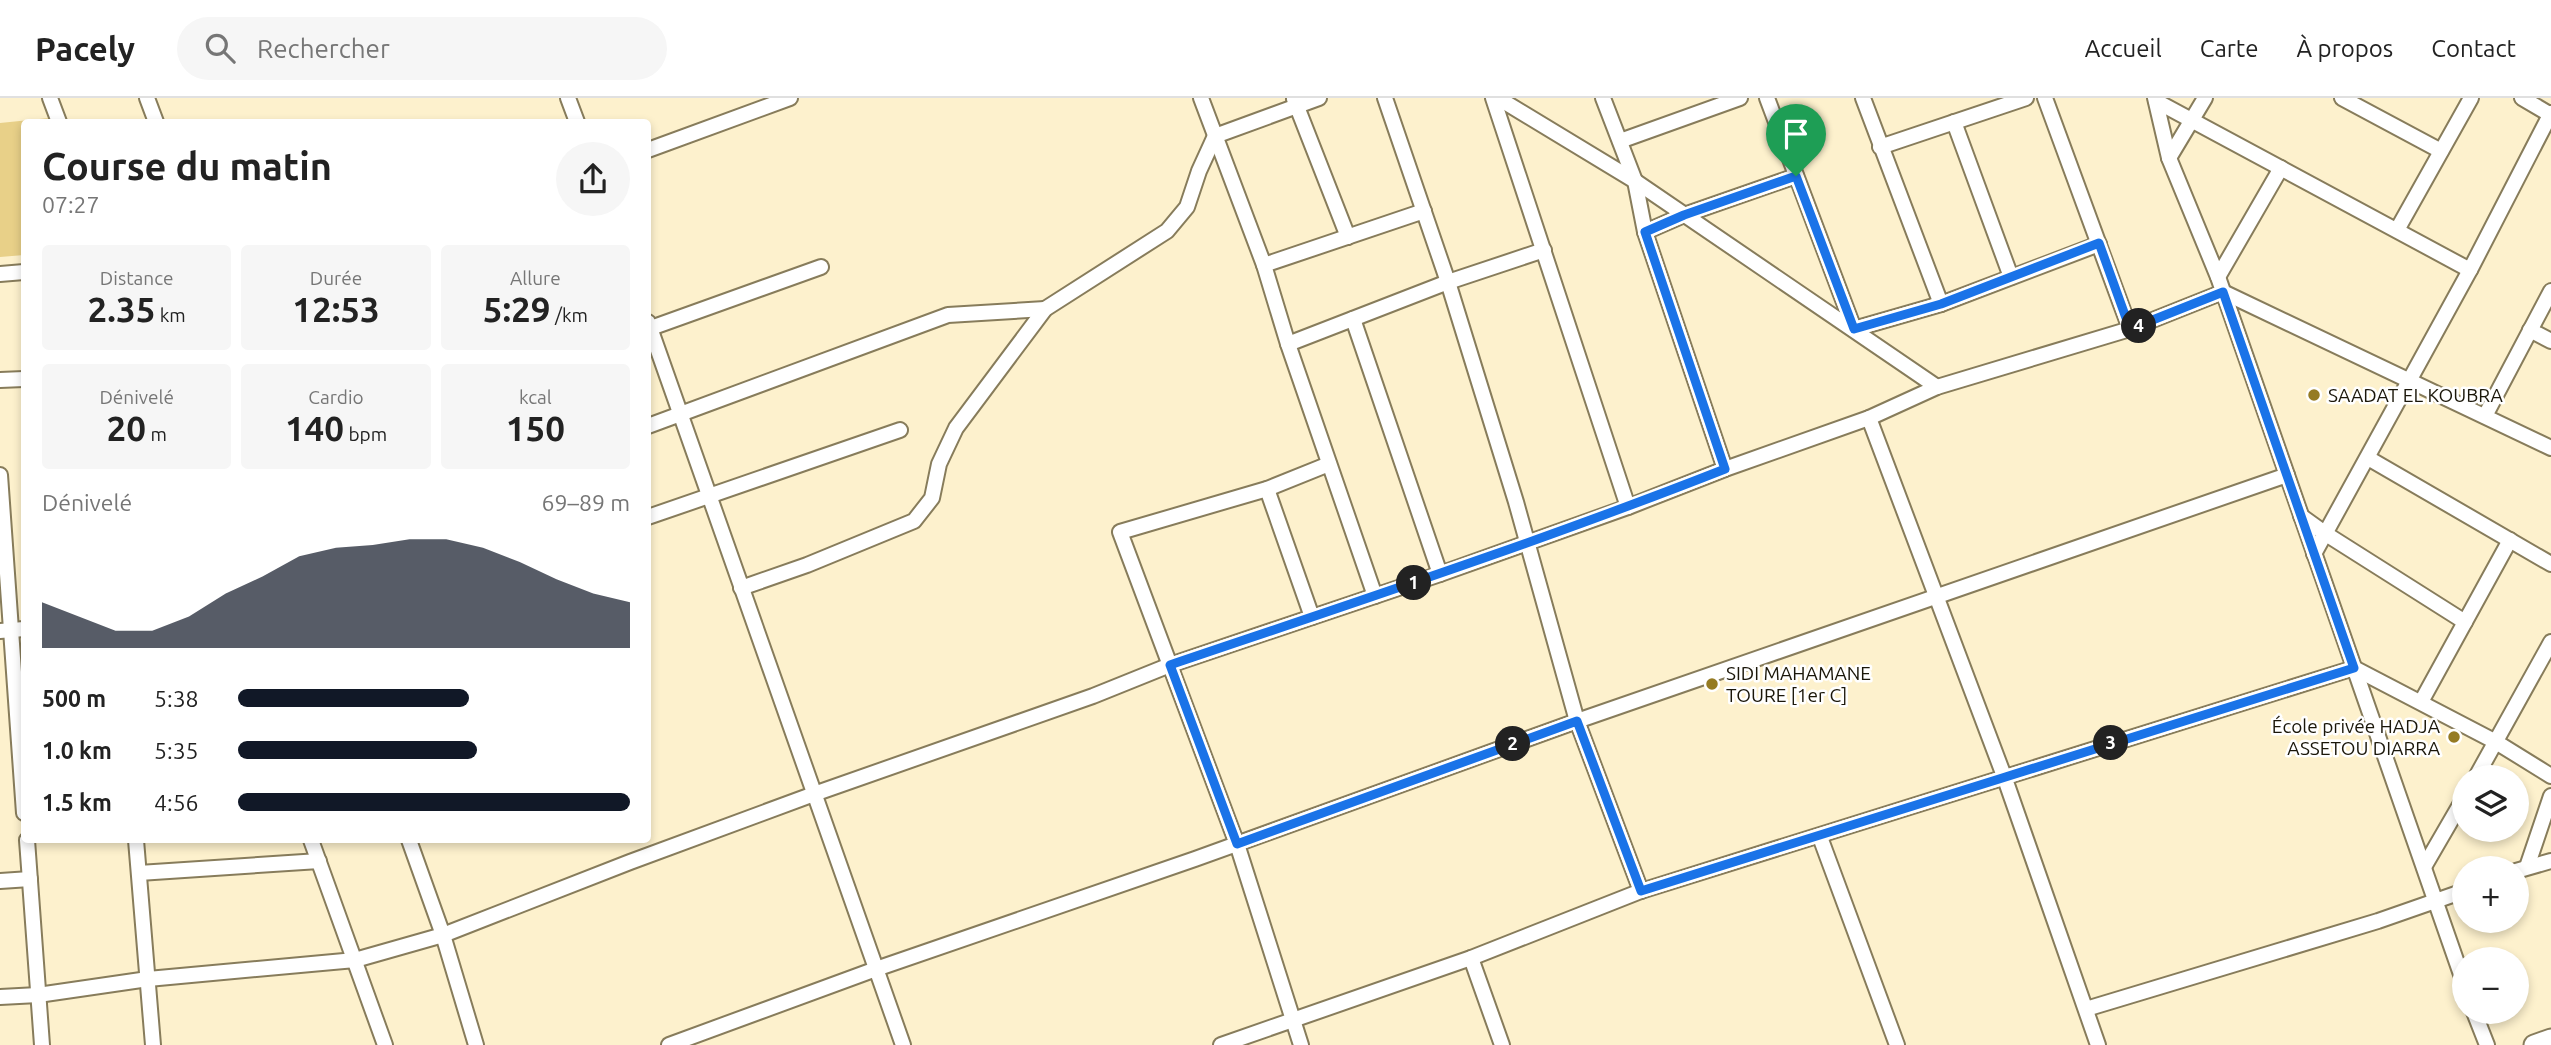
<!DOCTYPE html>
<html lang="fr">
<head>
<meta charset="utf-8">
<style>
  :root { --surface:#fff; --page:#f6f6f6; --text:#222; --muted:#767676; --line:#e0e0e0; --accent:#111827 }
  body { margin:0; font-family:Ubuntu,sans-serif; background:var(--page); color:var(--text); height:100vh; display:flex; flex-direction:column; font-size:26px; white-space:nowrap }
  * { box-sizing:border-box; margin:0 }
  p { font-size:23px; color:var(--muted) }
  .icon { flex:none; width:38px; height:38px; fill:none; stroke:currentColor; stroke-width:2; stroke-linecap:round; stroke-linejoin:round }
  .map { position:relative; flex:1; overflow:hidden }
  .drawer { position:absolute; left:21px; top:21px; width:630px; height:724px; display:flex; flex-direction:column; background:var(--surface); border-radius:7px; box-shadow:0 4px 10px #0003 }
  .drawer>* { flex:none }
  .buttons { position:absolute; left:2452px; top:667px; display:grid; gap:14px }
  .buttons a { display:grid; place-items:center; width:77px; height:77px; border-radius:50%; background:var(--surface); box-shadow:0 4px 10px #0003; font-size:35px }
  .pin { position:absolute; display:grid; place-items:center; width:60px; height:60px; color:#fff; margin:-72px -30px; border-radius:50% 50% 50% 0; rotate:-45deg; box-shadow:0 0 7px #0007 }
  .pin .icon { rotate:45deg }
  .km { position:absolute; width:35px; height:35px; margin:-18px; border-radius:50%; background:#222; color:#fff; font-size:19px; line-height:35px; text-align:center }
  .round { display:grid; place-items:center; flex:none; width:74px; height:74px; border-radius:37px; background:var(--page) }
  .headline { display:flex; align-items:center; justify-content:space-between; height:119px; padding:0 21px }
  h1 { font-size:38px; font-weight:700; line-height:52px }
  .figures { display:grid; grid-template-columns:repeat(3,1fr); gap:10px; height:119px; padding:7px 21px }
  .figures div { display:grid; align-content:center; border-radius:7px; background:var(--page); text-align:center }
  .figures b { font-size:35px; font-weight:700 }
  .figures small { font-size:19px; font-weight:400 }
  .figures p { font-size:19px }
  .chart { height:196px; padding:14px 21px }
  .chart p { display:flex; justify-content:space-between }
  .chart svg { width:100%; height:126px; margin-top:7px; fill:var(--accent); opacity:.7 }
  ul { padding:0 21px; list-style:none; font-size:23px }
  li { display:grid; grid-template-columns:112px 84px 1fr; align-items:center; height:52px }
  li i { height:18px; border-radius:9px; background:var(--accent) }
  header { display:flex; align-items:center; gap:42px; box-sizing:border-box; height:98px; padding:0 35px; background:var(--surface); border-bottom:2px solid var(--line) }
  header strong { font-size:33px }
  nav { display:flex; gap:38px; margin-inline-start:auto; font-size:24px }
  .search { width:490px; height:63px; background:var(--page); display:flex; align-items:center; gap:18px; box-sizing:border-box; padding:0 24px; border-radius:38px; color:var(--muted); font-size:26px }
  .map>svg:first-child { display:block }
  .green { fill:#e8d088 }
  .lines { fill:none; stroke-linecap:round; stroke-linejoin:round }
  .minor-casing { stroke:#877c5b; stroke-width:18 }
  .highway-casing { stroke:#877c5b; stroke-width:23 }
  .minor { stroke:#fff; stroke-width:14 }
  .highway { stroke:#fff; stroke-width:19 }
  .route-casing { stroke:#fff; stroke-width:14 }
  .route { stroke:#1a73e8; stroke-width:9 }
  .poi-dot { fill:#957b23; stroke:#fff; stroke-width:2.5 }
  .labels { text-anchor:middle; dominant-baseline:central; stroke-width:5; stroke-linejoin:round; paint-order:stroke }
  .poi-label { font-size:19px; fill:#1a1609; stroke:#fff; text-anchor:start }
</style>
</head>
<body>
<header>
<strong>Pacely</strong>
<div class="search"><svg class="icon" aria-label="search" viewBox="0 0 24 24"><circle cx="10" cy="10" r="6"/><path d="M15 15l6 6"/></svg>Rechercher</div>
<nav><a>Accueil</a><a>Carte</a><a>À propos</a><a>Contact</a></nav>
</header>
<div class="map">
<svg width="2551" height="947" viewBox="0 0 2551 947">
  <rect width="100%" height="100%" fill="#fdf1cd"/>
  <!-- green -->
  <path class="green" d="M49,20v4h-25v133l-24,2v-134z"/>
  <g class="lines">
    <!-- minor casing -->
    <g class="minor-casing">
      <g id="minor">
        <path d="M50,0l9,24"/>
        <path d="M147,0l9,24"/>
        <path d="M568,0l9,24"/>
        <path d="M1201,0l63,167 24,79 87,252"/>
        <path d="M1385,0l63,184 68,220 61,219 64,170"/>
        <path d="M1493,0l135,409"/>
        <path d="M1498,0l137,83 302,206"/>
        <path d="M1603,0l32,83 10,51 80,237"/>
        <path d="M1767,0l87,231 87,-25 158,-60"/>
        <path d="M1863,0l78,206"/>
        <path d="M2045,0l85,231"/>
        <path d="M2155,0l14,60 49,119 246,706"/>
        <path d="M2342,0l99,53"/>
        <path d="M2522,0l29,17"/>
        <path d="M1294,1l54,138"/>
        <path d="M2156,3l314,169"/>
        <path d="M1954,24l57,155"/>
        <path d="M1620,43l120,-43"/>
        <path d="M1880,49l146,-49"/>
        <path d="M648,52l142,-52"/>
        <path d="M2169,60l36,-60"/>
        <path d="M2397,132l74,-132"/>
        <path d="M1645,134l39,-17 112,-39"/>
        <path d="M1264,167l160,-54"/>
        <path d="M0,176l24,-2"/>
        <path d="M2218,179l63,-109"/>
        <path d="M1353,221l87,255"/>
        <path d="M648,224l255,723"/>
        <path d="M648,231l173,-62"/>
        <path d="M2530,232l21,11"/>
        <path d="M1288,246l160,-62 96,-32"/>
        <path d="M0,282l24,-1"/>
        <path d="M2485,318l66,-125"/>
        <path d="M1869,320l135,358 94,269"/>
        <path d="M648,328l300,-111 97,-6"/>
        <path d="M2368,360l183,106"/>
        <path d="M0,377l24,338"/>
        <path d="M1267,391l45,128"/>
        <path d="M2301,418l25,18 139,88"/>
        <path d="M648,419l252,-87"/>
        <path d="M2314,456l156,-284 81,-157"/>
        <path d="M741,490l66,-23 107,-44 18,-23 7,-34 17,-36 89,-119 122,-78 20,-24 12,-36 16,-35 104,-38"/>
        <path d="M0,533l24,-2"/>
        <path d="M2421,604l89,-162"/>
        <path d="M2476,679l75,-135"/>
        <path d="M1820,739l77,208"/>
        <path d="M27,742l15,205"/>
        <path d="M136,742l17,205"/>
        <path d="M311,742l74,205"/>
        <path d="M409,742l34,95 33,110"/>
        <path d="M2424,769l40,-69"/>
        <path d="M2527,769l24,-71"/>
        <path d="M2516,773l35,-10"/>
        <path d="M139,775l180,-12"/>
        <path d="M0,783l30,-2"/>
        <path d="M1471,860l31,87"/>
        <path d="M0,899l38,-2 110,-16 207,-19 88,-25 187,-73 184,-68 279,-98 77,-31 270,-91 188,-67 97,-38 144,-51 68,-31 193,-58 93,-37 328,156"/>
        <path d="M2086,911l292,-88 86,-30"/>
        <path d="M2474,914l13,33"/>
        <path d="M669,947l207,-76 319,-110 382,-138 710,-246"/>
        <path d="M1221,947l250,-87 170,-67 713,-223 142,74 55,34"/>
        <path d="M1301,947l-64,-201 -117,-312 147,-43 62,-25"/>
      </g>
    </g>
    <!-- highway casing -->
    <g class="highway-casing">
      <path id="highway" d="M2534,947l17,-6"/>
    </g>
    <!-- minor -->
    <use href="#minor" class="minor"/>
    <!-- highway -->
    <use href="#highway" class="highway"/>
  </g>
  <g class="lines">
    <!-- route casing -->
    <g class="route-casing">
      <path id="route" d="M1796,78l58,153 87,-25 158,-61 31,86 93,-37 131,376c-238,73 -475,150 -713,223l-64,-170 -340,123 -67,-179c186,-63 372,-124 555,-196l-80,-237 39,-17z"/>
    </g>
    <!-- route -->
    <use href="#route" class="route"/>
  </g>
  <!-- markers -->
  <g class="poi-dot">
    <circle cx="2314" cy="297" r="7"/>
    <circle cx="1712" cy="586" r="7"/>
    <circle cx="2454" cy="639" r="7"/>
  </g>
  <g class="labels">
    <!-- poi labels -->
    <g class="poi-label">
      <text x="2328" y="297">SAADAT EL KOUBRA</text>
      <text x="1726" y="575">SIDI MAHAMANE<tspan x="1726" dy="22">TOURE [1er C]</tspan></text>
      <text x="2440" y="628" text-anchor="end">École privée HADJA<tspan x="2440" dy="22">ASSETOU DIARRA</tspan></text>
    </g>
  </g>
</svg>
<div class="buttons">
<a><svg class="icon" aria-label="layers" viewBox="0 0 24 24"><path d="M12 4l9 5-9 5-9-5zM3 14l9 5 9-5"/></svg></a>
<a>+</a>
<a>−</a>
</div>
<div class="pin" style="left:1796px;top:78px;background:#1e9e55"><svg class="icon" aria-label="arrive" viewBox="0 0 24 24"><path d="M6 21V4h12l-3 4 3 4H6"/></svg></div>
<b class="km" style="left:1414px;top:485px">1</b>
<b class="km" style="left:1513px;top:646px">2</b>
<b class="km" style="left:2111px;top:645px">3</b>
<b class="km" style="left:2139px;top:228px">4</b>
<section class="drawer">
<div class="headline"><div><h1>Course du matin</h1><p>07:27</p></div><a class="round"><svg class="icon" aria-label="share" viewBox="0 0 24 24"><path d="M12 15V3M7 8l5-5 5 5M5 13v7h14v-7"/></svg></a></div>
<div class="figures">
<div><p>Distance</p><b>2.35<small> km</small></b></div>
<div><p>Durée</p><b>12:53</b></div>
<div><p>Allure</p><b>5:29<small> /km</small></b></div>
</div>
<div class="figures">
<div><p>Dénivelé</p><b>20<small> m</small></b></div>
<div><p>Cardio</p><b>140<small> bpm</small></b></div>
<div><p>kcal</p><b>150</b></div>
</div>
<div class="chart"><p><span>Dénivelé</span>69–89 m</p>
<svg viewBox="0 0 160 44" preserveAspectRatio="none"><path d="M0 44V28L10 33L20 38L30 38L40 33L50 25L60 19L70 12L80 9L90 8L100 6L110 6L120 9L130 14L140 20L150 25L160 28V44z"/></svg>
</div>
<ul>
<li><b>500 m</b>5:38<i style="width:59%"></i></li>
<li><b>1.0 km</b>5:35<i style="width:61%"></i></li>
<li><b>1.5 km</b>4:56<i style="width:100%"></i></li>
</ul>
</section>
</div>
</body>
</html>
